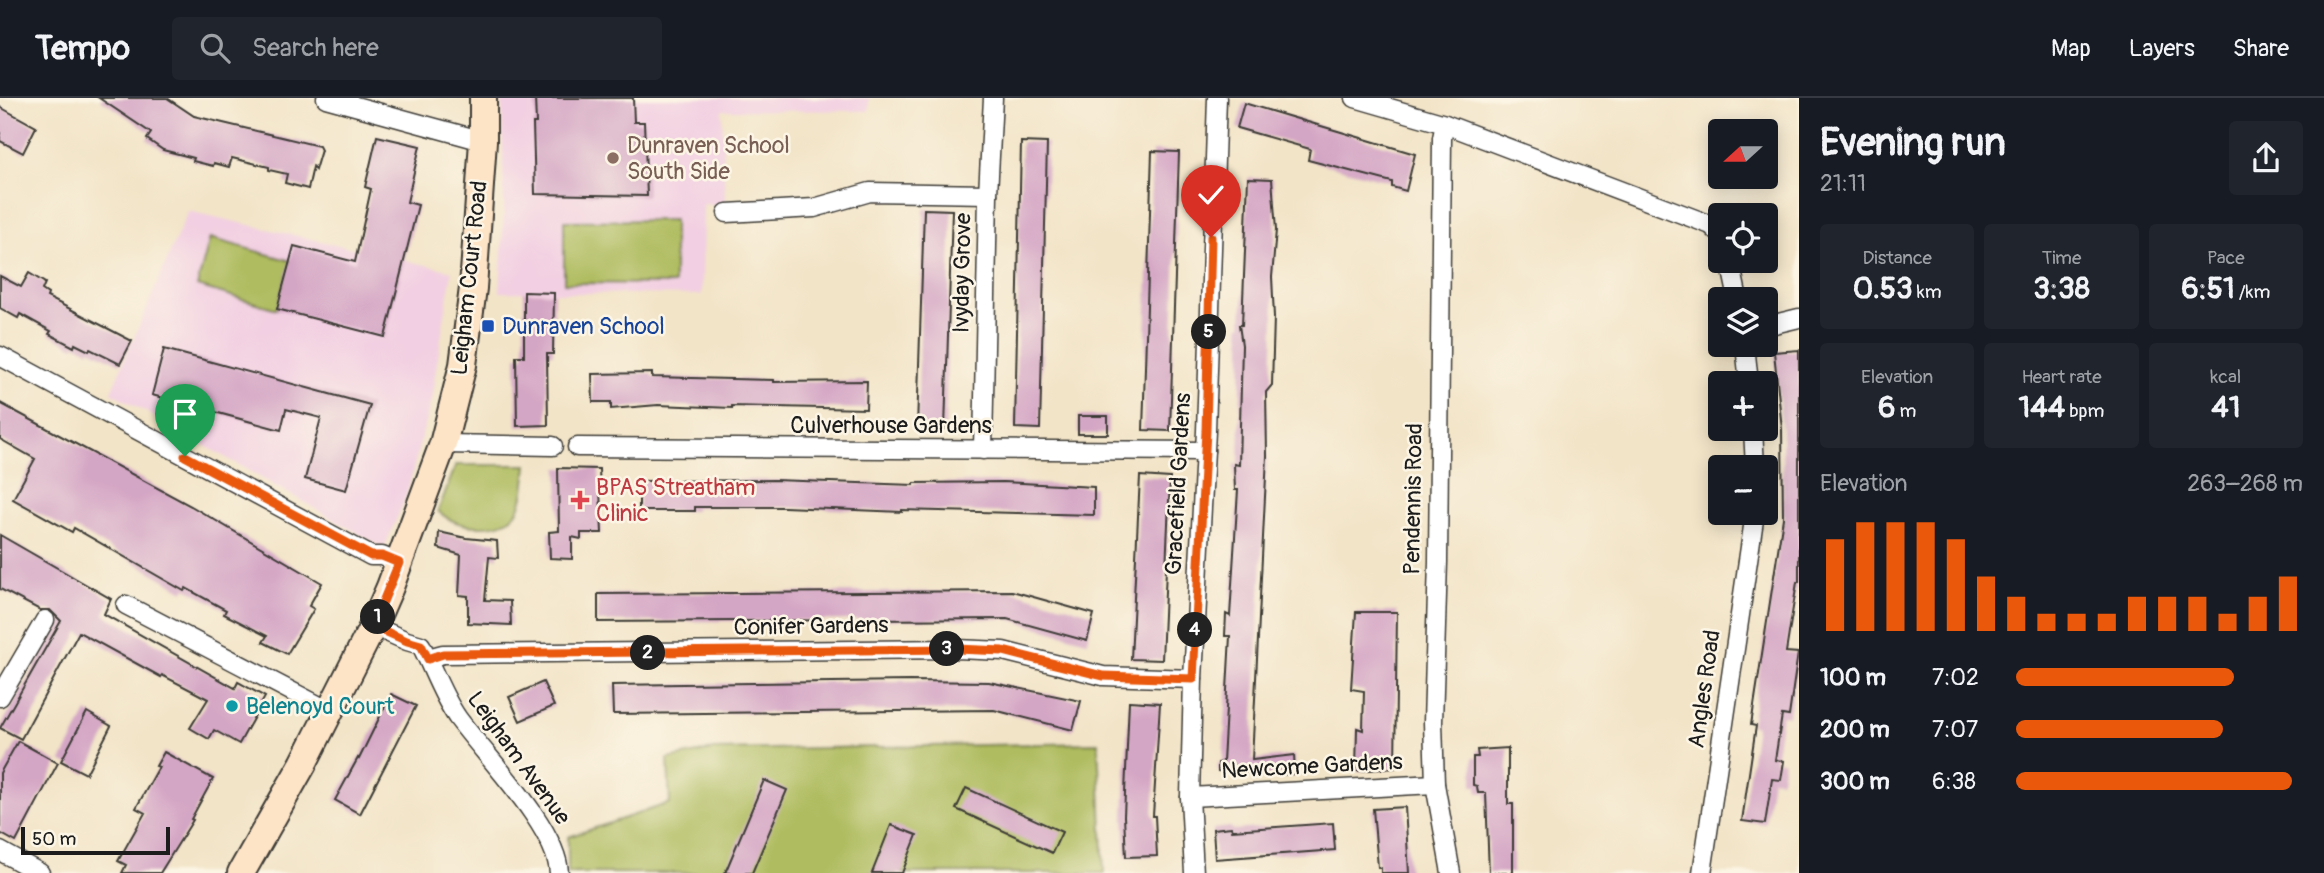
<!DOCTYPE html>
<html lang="en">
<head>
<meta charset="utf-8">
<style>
  :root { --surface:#171b24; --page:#20242c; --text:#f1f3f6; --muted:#9ea1a6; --line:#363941; --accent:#ea580c }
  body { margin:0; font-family:Pangolin,sans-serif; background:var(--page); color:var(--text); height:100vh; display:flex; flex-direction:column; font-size:26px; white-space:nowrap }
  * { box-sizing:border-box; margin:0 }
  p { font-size:23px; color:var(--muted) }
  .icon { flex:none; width:38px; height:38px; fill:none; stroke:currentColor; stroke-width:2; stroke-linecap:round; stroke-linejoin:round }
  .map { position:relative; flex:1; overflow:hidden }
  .details { display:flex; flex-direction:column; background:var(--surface); width:525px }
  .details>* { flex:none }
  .needle { width:46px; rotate:249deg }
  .controls { position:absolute; left:1708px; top:21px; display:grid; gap:14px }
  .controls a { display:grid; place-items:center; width:70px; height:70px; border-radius:7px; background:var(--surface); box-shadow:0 4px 18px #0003; font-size:35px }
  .scale { position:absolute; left:21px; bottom:18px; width:149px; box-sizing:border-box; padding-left:7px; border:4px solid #1c1c1c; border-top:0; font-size:19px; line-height:24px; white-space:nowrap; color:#1c1c1c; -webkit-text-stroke:5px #fcf5e5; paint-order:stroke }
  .pin { position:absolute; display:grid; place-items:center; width:60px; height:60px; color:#fff; margin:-72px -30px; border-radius:50% 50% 50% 0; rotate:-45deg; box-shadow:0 0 7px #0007 }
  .pin .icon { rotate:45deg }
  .km { position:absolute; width:35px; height:35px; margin:-18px; border-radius:50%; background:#222; color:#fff; font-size:19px; line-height:35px; text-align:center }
  .round { display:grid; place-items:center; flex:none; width:74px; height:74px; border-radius:7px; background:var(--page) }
  .head { display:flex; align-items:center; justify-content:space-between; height:119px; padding:0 21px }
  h1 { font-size:38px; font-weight:700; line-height:52px }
  .stats { display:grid; grid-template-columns:repeat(3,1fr); gap:10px; height:119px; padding:7px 21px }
  .stats div { display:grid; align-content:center; border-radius:7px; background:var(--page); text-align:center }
  .stats b { font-size:30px; font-weight:700 }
  .stats small { font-size:19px; font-weight:400 }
  .stats p { font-size:19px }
  .chart { height:196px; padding:14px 21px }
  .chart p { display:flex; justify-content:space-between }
  .chart svg { width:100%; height:126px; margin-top:7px; stroke:var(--accent); stroke-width:6 }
  ul { padding:0 21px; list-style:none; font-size:23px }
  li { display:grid; grid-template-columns:112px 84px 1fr; align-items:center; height:52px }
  li i { height:18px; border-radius:9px; background:var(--accent) }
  header { display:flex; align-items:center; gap:42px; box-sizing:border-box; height:98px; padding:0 35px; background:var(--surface); border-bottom:2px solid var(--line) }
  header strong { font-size:33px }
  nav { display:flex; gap:38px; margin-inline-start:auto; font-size:24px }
  .search { width:490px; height:63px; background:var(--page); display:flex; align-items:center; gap:18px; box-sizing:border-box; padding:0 24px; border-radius:7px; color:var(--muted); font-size:26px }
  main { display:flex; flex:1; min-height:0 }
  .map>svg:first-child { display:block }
  .built { fill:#f2cfe2 }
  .green { fill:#afbc5e; stroke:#666c3d; stroke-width:2 }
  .building { fill:#d4a6c5 }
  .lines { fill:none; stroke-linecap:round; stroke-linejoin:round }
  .street-casing { stroke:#3c3a36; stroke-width:21 }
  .secondary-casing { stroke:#3c3a36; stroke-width:30 }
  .street { stroke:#fff; stroke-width:18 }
  .secondary { stroke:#fee4c6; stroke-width:26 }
  .route-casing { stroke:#fff; stroke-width:14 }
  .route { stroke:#ea580c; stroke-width:9 }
  .education-dot { fill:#8d6e63; stroke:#fcf5e5; stroke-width:2.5 }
  .transit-dot { fill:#1a4fb4; stroke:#fcf5e5; stroke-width:2.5 }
  .health-dot { fill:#e0444e; stroke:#fcf5e5; stroke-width:2.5 }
  .culture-dot { fill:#0f9aa8; stroke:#fcf5e5; stroke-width:2.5 }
  .labels { text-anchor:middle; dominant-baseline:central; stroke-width:5; stroke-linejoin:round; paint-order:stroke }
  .education-label { font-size:23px; fill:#785e54; stroke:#fcf5e5; text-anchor:start }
  .street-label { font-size:23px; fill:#1c1c1c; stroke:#fcf5e5 }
  .transit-label { font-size:23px; fill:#164399; stroke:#fcf5e5; text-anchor:start }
  .health-label { font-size:23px; fill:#be3a42; stroke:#fcf5e5; text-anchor:start }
  .culture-label { font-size:23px; fill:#0d838f; stroke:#fcf5e5; text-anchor:start }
</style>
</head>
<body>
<header>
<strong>Tempo</strong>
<div class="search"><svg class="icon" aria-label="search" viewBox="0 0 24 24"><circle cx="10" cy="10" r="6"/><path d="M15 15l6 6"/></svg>Search here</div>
<nav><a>Map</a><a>Layers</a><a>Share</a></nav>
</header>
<main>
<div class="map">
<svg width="1799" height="775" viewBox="0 0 1799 775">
  <rect width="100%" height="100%" fill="#fcf5e5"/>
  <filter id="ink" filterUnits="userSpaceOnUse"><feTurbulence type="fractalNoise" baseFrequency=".0143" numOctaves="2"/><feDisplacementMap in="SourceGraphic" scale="14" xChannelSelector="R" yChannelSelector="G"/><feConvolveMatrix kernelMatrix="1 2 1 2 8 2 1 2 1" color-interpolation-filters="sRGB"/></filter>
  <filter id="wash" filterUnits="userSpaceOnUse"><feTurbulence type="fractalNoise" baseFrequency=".00686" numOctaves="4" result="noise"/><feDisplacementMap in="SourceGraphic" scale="28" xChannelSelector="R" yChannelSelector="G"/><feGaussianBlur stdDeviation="1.57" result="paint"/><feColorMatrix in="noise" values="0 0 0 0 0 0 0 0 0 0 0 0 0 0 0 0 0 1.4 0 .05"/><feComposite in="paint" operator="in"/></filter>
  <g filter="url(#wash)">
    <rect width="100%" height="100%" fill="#f2e4c7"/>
    <!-- built -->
    <g class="built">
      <path d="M502,0h367v13l-147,-1 3,95 -22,-1 -1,91 -202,-3 4,-86z"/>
      <path d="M188,113l264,60 -21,129 -25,97 -22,51 -273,-156z"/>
    </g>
    <!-- green -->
    <g class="green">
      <path d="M674,122v64l-110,-1v-62z"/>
      <path d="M210,140l81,23 -14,48 -80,-23z"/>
      <path d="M456,367h71c-4,38 -4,62 -49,61 -14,0 -29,-5 -40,-15z"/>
      <path d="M1098,645l6,130h-536v-36l102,-34 -2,-44 45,-9z"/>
    </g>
    <g id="blocks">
      <!-- building -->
      <g class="building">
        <path d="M99,0h68l27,18 125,30 2,4 -6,20 -2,-3 -5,22 -23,-6 2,-9 -18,-4v-3l-37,-9 -3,9 -15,-4 -1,3 -20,-5 1,-3 -31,-8 -16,-11 4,-6z"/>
        <path d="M535,0h98l1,24h10l3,74 -112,-2 -2,-71h3z"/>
        <path d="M1244,5l171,51 -9,37 -14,-4v-5l-84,-22 2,-11 -73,-21z"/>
        <path d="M0,9l36,20 -13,26 -23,-12z"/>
        <path d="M377,38l43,10 -13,56 11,3 -33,132 -108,-28 17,-63 61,16 16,-73 -6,-2z"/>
        <path d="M1021,44l26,1 -7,286 -25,-1z"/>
        <path d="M1152,53l27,1 -9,279 -27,-1z"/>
        <path d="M1248,80l24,1 4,51 -4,47 2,40 -2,68 -6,7 1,64 -15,304 42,-5 1,19 -28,1 -49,-4v-8l5,-1 7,-126h-5l1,-22 4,2 8,-126h-3l-1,-26 5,1 3,-120 -3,-20h3z"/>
        <path d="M924,111l28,1 -7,219 -28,-1z"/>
        <path d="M29,175l16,10 -3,7 6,4 -1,3 85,44 -12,23 -30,-15 -1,2 -14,-7 -1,3 -25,-13 2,-3 -31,-17 -2,4 -18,-10v-32l21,11z"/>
        <path d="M524,194l30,1 -1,61h-6l1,71 -31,1 -1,-70h8z"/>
        <path d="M164,251l206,56 -24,85 -41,-11 16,-61 -35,-9 -5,21 -129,-35z"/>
        <path d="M1799,252v232h-2l-11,70 12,1 -9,63 -7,-1 -7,45 9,1 -3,19 -9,-1 -7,45 -23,-3 14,-95 -5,-1 32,-207 -1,-89 -8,-77z"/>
        <path d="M652,275v4l122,3v2l93,-1 -1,28 -134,-3v2l-74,-3 -47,4v-7h-18l-1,-28z"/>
        <path d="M0,305l191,103 131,77 -13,23 5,3 -27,45 -24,-12 4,-6 -43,-22 2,-4 -40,-22 -2,3 -110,-63 -2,4 -59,-33 22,-40 -35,-20z"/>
        <rect x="1078" y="318" width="30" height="18"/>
        <path d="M558,370l41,1 3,64h-21v6l-9,-2v22l-22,-1 -1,-26 10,-1z"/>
        <path d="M1140,378l30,2 -8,182 -31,-1z"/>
        <path d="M774,382l140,5v-2l89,-1 91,5v28l-192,-5v2l-118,-5h-89v4h-56v-30z"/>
        <path d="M439,434l27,6 31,3 1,17 -9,-1 -4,43 25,1 1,24 -43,-2v-27l-9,-1 2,-40 -23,-7z"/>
        <path d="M0,437l111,64 -7,15 131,74 3,-6 27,15 -26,47 -25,-14 -5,9 -19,-11 18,-29 -46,-24 -1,2 -82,-45 -58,107 -21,-11 61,-107 -11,-11h-10l-40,-21z"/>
        <path d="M1012,493l82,23 -7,27 -80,-22 -409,3v-28z"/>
        <path d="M1356,514h41l-2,156 -39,3 1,-43 6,2 1,-39 -13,-2z"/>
        <path d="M910,583l79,1 92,19 -8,29 -79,-20 -381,4 -1,-29z"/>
        <path d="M543,584l11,24 -34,15 -11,-24z"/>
        <path d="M391,596l25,12 -56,108 -25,-14 23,-42 1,1z"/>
        <path d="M1129,603l31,2 -7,113h2l2,40 -31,1 -2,-41z"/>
        <path d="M87,614l24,14 -25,48 -25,-13z"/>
        <path d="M18,643l40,22 -42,79 -16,-9v-60z"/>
        <path d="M1508,650v56h5v69h-24l-3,-80h-8l-1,-7 -4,-1v-28h5l-1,-7z"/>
        <path d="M164,654l49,27 -22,40 2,1 -33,53h-38l4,-8 -8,-4 27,-48 -9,-5 23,-41 -3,-1z"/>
        <path d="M764,682l23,10 -35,83h-27z"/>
        <path d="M966,690l96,44 -10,21 -96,-44z"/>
        <path d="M1405,709l4,66h-28v-5l-3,-1 -5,-58z"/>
        <path d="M1333,725l2,27 -120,9 -2,-30 18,-2 1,3z"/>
        <path d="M891,727l26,10 -15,38h-30z"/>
      </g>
    </g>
  </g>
  <g filter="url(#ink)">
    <use href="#blocks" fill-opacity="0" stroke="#3c3a36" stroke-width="2"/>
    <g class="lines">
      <!-- street casing -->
      <g class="street-casing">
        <g id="street">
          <path d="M326,0l157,43"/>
          <path d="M1355,0l90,26 266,101 9,9"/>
          <path d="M1445,26l-3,14 -4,424 -5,160 2,62 16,89"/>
          <path d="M727,115l87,-5 56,-16 118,2"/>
          <path d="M1730,163l8,38"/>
          <path d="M1766,228l33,-8"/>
          <path d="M1745,247l4,38"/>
          <path d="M0,258l371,200h11l17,7"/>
          <path d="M1753,331l2,38"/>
          <path d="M443,346l110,2"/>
          <path d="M577,349l628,4"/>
          <path d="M983,352l5,-256 5,-96"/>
          <path d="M126,507l205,107"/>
          <path d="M373,528l34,15 14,4c12,24 21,50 36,72 28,39 100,110 102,156"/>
          <path d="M428,560l15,-4 514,-5 46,2 100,25 90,3"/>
          <path d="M0,599l45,-77"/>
          <path d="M1190,699l245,-13"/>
          <path d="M0,753l40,22"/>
          <path d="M1194,775l-4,-76 3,-118 13,-248 11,-333"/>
          <path d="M1702,775l53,-360"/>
        </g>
      </g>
      <!-- secondary casing -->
      <g class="secondary-casing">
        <path id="secondary" d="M241,775l62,-109 70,-138 17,-39 53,-143 20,-79 10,-77 10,-147v-43"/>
      </g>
      <!-- street -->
      <use href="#street" class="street"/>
      <!-- secondary -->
      <use href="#secondary" class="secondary"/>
    </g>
  </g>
  <g class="lines" filter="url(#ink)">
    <!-- route casing -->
    <g class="route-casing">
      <path id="route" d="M185,358l186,100h11l17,7 -26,63 34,15 14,4 7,14 15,-5 514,-5 46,2 100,25 90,3 13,-248 5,-194"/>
    </g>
    <!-- route -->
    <use href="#route" class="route"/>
  </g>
  <!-- markers -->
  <circle class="education-dot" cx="613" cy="60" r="7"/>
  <rect class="transit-dot" x="481" y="221" width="14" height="14" rx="3.5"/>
  <path class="health-dot" d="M576.5 391.5h7v7h7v7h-7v7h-7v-7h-7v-7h7z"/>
  <circle class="culture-dot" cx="232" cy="608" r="7"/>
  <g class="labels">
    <!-- education labels -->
    <g class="education-label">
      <text x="627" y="47">Dunraven School<tspan x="627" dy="26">South Side</tspan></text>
    </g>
    <!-- street labels -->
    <g class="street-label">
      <text transform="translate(962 175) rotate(-89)">Ivyday Grove</text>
      <text transform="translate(469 180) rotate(-84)">Leigham Court Road</text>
      <text x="891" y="327">Culverhouse Gardens</text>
      <text transform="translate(1178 386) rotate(-87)">Gracefield Gardens</text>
      <text transform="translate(1413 401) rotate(-89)">Pendennis Road</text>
      <text transform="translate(811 528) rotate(-1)">Conifer Gardens</text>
      <text transform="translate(1704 591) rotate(-82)">Angles Road</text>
      <text transform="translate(519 660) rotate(54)">Leigham Avenue</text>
      <text transform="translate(1312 668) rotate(-3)">Newcome Gardens</text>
    </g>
    <!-- transit labels -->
    <g class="transit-label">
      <text x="502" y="228">Dunraven School</text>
    </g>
    <!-- health labels -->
    <g class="health-label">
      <text x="596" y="389">BPAS Streatham<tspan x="596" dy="26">Clinic</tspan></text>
    </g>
    <!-- culture labels -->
    <g class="culture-label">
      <text x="246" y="608">Belenoyd Court</text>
    </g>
  </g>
</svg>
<div class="controls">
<a><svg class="needle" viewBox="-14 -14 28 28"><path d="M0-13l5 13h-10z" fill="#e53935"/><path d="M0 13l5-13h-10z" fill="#9ea1a6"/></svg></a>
<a><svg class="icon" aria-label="locate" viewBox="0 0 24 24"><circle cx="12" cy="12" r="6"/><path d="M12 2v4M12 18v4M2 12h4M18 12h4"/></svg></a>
<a><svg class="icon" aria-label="layers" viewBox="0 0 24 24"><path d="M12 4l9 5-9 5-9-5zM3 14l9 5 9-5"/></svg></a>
<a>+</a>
<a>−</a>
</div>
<div class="scale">50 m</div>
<div class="pin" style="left:185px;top:358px;background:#1e9e55"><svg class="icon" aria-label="arrive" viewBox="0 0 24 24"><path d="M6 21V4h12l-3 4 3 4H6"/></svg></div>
<div class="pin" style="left:1211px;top:139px;background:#d93025"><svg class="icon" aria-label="check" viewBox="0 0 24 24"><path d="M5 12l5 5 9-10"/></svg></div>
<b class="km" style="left:378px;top:519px">1</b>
<b class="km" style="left:648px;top:555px">2</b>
<b class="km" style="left:947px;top:551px">3</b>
<b class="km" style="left:1195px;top:532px">4</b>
<b class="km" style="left:1209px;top:234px">5</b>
</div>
<section class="details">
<div class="head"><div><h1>Evening run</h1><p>21:11</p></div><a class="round"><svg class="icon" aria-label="share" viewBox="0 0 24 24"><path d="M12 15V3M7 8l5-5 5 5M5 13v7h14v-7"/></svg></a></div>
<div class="stats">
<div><p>Distance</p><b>0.53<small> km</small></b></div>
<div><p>Time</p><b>3:38</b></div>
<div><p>Pace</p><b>6:51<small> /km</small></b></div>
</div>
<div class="stats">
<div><p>Elevation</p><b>6<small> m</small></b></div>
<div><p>Heart rate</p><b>144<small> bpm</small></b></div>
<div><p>kcal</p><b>41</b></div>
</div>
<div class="chart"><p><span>Elevation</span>263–268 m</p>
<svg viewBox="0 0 160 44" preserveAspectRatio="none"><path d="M5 44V12M15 44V6M25 44V6M35 44V6M45 44V12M55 44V25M65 44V32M75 44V38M85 44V38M95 44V38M105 44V32M115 44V32M125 44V32M135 44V38M145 44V32M155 44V25"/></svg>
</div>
<ul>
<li><b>100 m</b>7:02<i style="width:76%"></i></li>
<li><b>200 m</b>7:07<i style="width:72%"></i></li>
<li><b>300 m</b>6:38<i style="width:96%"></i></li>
</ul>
</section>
</main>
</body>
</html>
